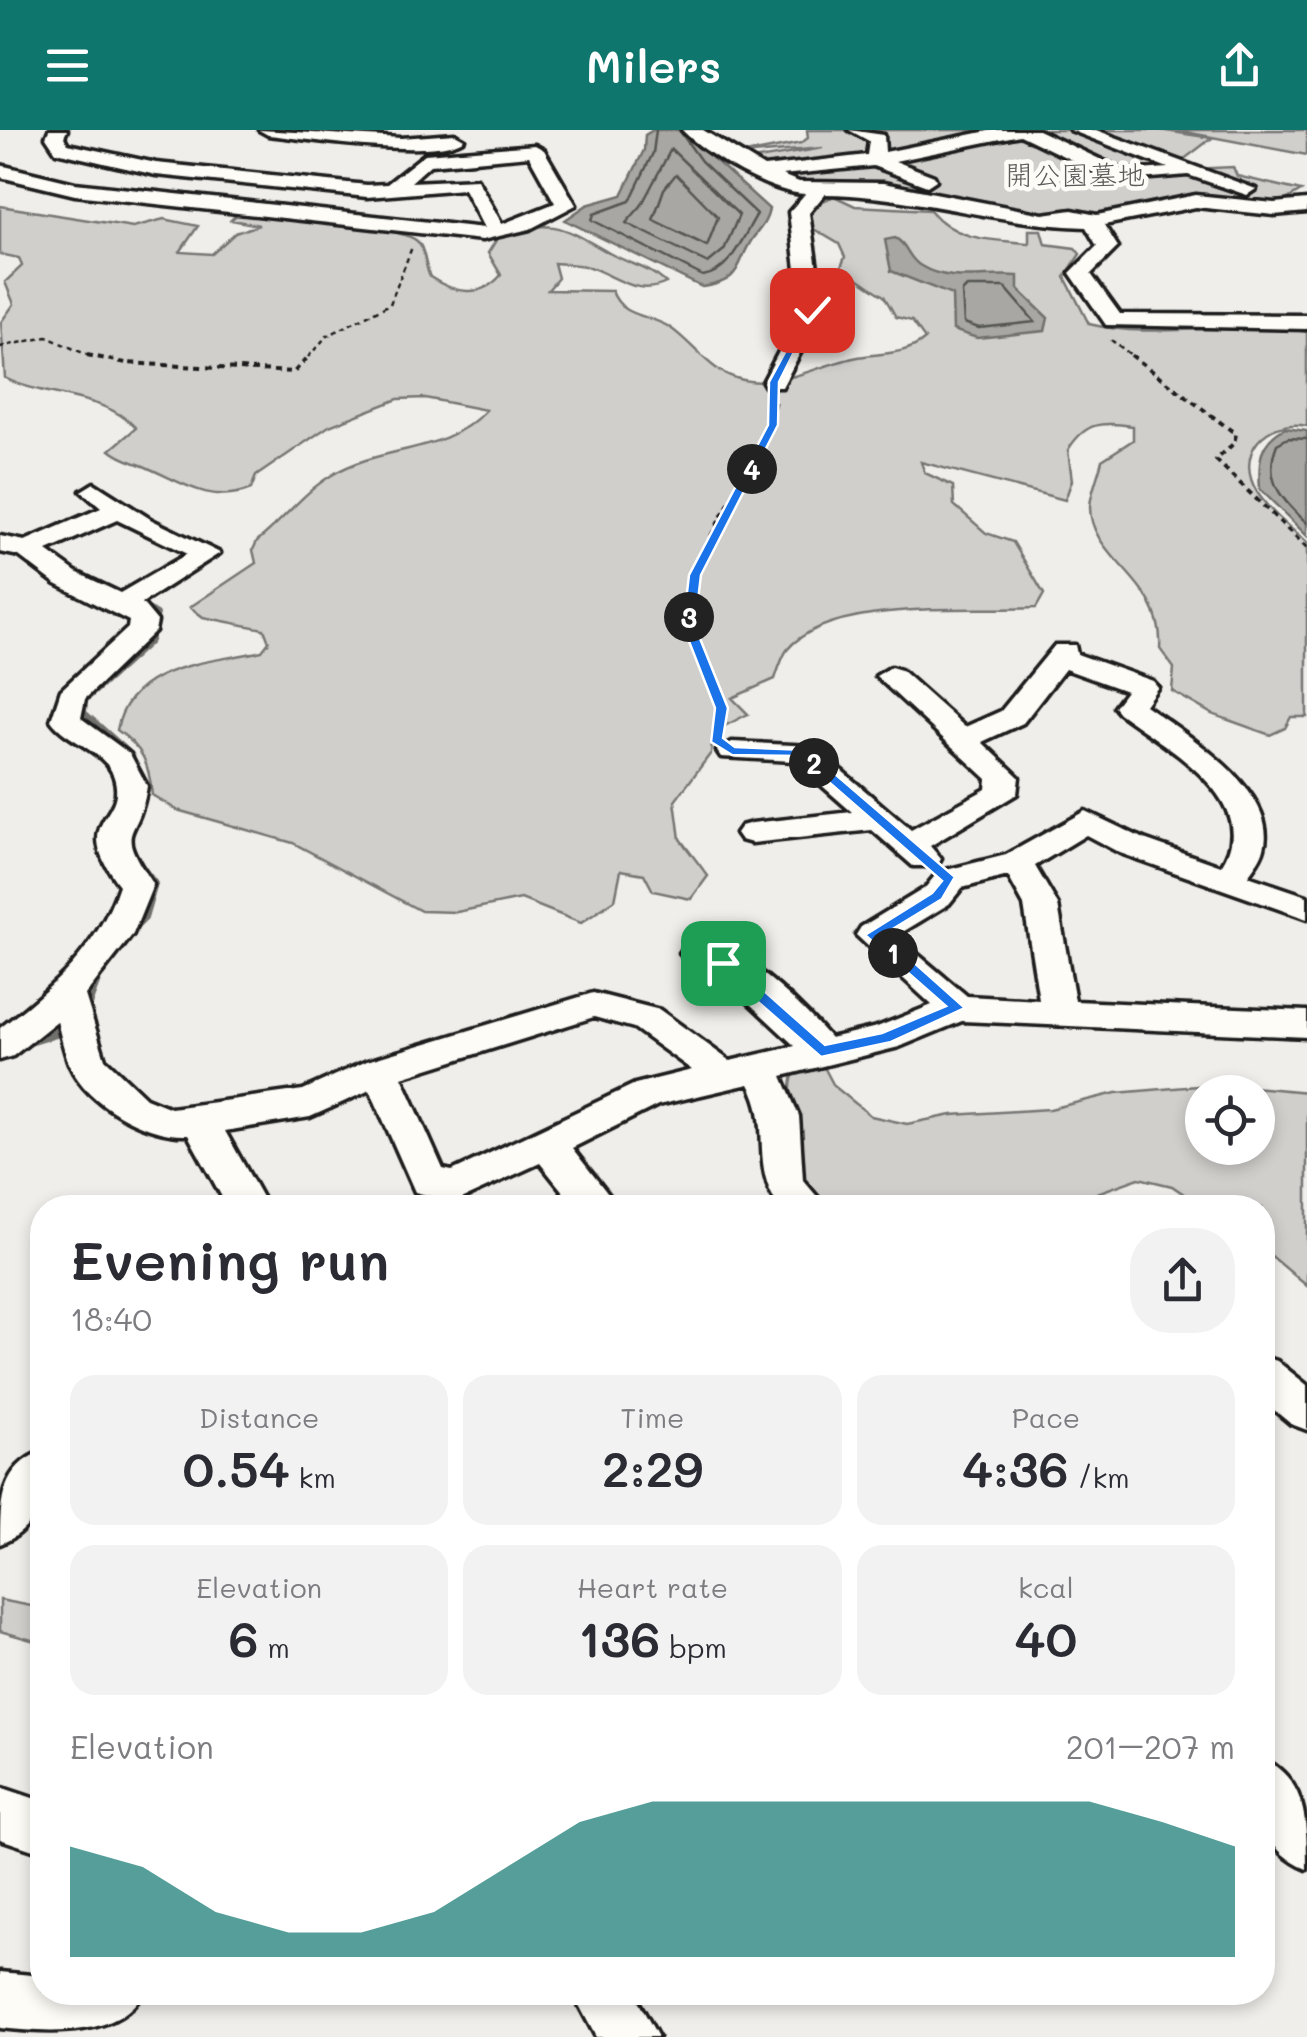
<!DOCTYPE html>
<html lang="en">
<head>
<meta charset="utf-8">
<style>
  :root { --surface:#fff; --page:#f2f2f3; --text:#2b2b33; --muted:#7c7c81; --accent:#0f766e }
  body { margin:0; font-family:Mali,"Klee One",sans-serif; background:var(--page); color:var(--text); height:100vh; display:flex; flex-direction:column; font-size:38px; white-space:nowrap }
  * { box-sizing:border-box; margin:0 }
  p { font-size:32px; color:var(--muted) }
  .icon { flex:none; width:55px; height:55px; fill:none; stroke:currentColor; stroke-width:2; stroke-linecap:round; stroke-linejoin:round }
  .map { position:relative; flex:1; overflow:hidden }
  .drawer { position:absolute; left:30px; top:1065px; width:1245px; height:810px; display:flex; flex-direction:column; background:var(--surface); border-radius:40px; box-shadow:0 5px 15px #0003 }
  .drawer>* { flex:none }
  .fabs { position:absolute; left:1185px; top:945px; display:grid; gap:20px }
  .fabs a { display:grid; place-items:center; width:90px; height:90px; border-radius:50%; background:var(--surface); box-shadow:0 5px 15px #0003; font-size:50px }
  .pin { position:absolute; display:grid; place-items:center; width:85px; height:85px; color:#fff; margin:-42px; border-radius:20px; box-shadow:0 5px 15px #0006 }
  .km { position:absolute; width:50px; height:50px; margin:-25px; border-radius:50%; background:#222; color:#fff; font-size:28px; line-height:50px; text-align:center }
  .round { display:grid; place-items:center; flex:none; width:105px; height:105px; border-radius:40px; background:var(--page) }
  .overview { display:flex; align-items:center; justify-content:space-between; height:170px; padding:0 40px }
  h1 { font-size:55px; font-weight:600; line-height:75px }
  .metrics { display:grid; grid-template-columns:repeat(3,1fr); gap:15px; height:170px; padding:10px 40px }
  .metrics div { display:grid; align-content:center; border-radius:25px; background:var(--page); text-align:center }
  .metrics b { font-size:50px; font-weight:600 }
  .metrics small { font-size:28px; font-weight:400 }
  .metrics p { font-size:28px }
  .chart { height:280px; padding:20px 40px }
  .chart p { display:flex; justify-content:space-between }
  .chart svg { width:100%; height:180px; margin-top:10px; fill:var(--accent); opacity:.7 }
  header { display:flex; justify-content:space-between; align-items:center; height:130px; padding:0 40px; background:var(--accent); color:#fff; font-size:45px; font-weight:600 }
  .map>svg:first-child { display:block }
  .green { fill:#d0cfcc; stroke:#767674; stroke-width:2.5; fill-rule:evenodd }
  .water { fill:#a8a7a3; stroke:#706f6d; stroke-width:2.5 }
  .lines { fill:none; stroke-linecap:round; stroke-linejoin:round }
  .shore { stroke:#545452; stroke-width:2.5 }
  .stream-far2 { stroke:#706f6d; stroke-width:6 }
  .stream-far1 { stroke:#706f6d; stroke-width:8 }
  .stream { stroke:#706f6d; stroke-width:10 }
  .minor-casing { stroke:#1c1c1c; stroke-width:7 }
  .path-far1 { stroke:#1c1c1c; stroke-width:2.5; stroke-dasharray:5 4; stroke-linecap:butt }
  .path { stroke:#1c1c1c; stroke-width:4; stroke-dasharray:6 5; stroke-linecap:butt }
  .minor { fill:#fdfcf7; fill-rule:evenodd }
  .route { fill:#1a73e8; stroke:#fff; stroke-width:2.5 }
  .labels { text-anchor:middle; dominant-baseline:central; stroke-width:9; stroke-linejoin:round; paint-order:stroke }
  .far-park-label { font-size:28px; fill:#5b5b5a; stroke:#fdfcf7 }
</style>
</head>
<body>
<header><svg class="icon" aria-label="menu" viewBox="0 0 24 24"><path d="M4 6h16M4 12h16M4 18h16"/></svg>Milers<svg class="icon" aria-label="share" viewBox="0 0 24 24"><path d="M12 15V3M7 8l5-5 5 5M5 13v7h14v-7"/></svg></header>
<div class="map">
<svg width="1307" height="1907" viewBox="0 0 1307 1907">
  <rect width="100%" height="100%" fill="#f0eeea"/>
  <filter id="ink" filterUnits="userSpaceOnUse"><feTurbulence type="fractalNoise" baseFrequency=".01" numOctaves="2"/><feDisplacementMap in="SourceGraphic" scale="20" xChannelSelector="R" yChannelSelector="G"/><feConvolveMatrix kernelMatrix="1 2 1 2 8 2 1 2 1" color-interpolation-filters="sRGB"/></filter>
  <g filter="url(#ink)">
    <!-- green -->
    <g class="green">
      <path d="M807,0h352l53,8 -33,25 12,6 42,-2 4,9 64,15 -22,13 -53,-5 -149,21 -269,-33 -56,-27 71,-12 -83,7 61,-12 7,-5z"/>
      <path d="M1175,0h132v25z"/>
      <path d="M834,66l21,10 75,4c26,31 60,30 99,33v-13h12l4,14 30,4 5,6 -15,23 24,47c68,17 146,-6 218,8v94c-42,-8 -73,28 -50,66 12,19 33,36 50,50v175h-16l-6,11 -15,7 -58,-21 -40,-23 2,-23 -14,-19c5,-70 -71,-89 -70,-143 1,-14 9,-32 12,-46l31,-20v-14c-32,-4 -47,-5 -65,24l4,30 -7,20 -144,-38 4,11 28,13 1,19 32,28 27,9 31,52 -8,14c-63,4 -206,-11 -249,42 -5,7 -9,20 -12,29l-43,19 16,16 -35,18 -2,21 -36,48 5,38 28,37 -17,23 -38,-8 -9,-17 -23,-4 -6,30 -34,23 -60,-24 -64,13 -36,-1 -128,-68 -116,-33 -25,-15c-3,-32 -9,-47 -35,-65 12,-66 93,-67 145,-79l7,-9 -5,-13 -61,-12 -13,-10 66,-44 -3,-13 4,-9c26,-20 45,-48 75,-66 48,-30 114,-20 154,-65l-61,-12 -27,1 -69,27 -73,50 -5,13c-40,16 -70,-7 -105,-22 -14,-6 -24,-7 -36,-17l26,-22c-34,-36 -90,-29 -131,-50l-4,-56 13,-18 -9,-22 17,-16 -3,-8 -19,-4v-48l133,21 31,-8 34,7 -18,26 32,2 23,-21 24,-8 -28,-5 8,-8c30,4 162,14 178,29 8,7 8,26 13,36 24,16 51,22 71,-2l-13,-22 10,-16c54,-20 64,-11 111,16 20,11 40,14 57,30 -26,13 -47,-4 -71,-14 -12,-5 -27,-5 -41,-6l4,15 -10,12 64,1c10,27 37,23 57,36 17,11 30,29 47,41 47,33 97,-3 142,-11 23,-4 49,-2 67,-18l-13,-18 -16,-4 -12,-21 -43,-29 4,-10 -6,-13 -27,-16 -3,-21z"/>
      <path d="M824,937l10,19 37,30 36,8 45,-9 98,-6 66,-16 105,-9 86,8v194l-44,-37 -1,-41 -59,-1 -31,-21 -33,-8 -81,29h-220c-9,-4 -21,-8 -27,-17 -15,-21 -26,-94 -17,-118zM1202,962h56v56h-56z"/>
      <path d="M0,1470l42,8v35l-42,-12z"/>
    </g>
    <!-- water -->
    <g class="water">
      <path d="M653,0h29l87,79c-2,13 -9,19 -16,29 -17,24 -9,44 -51,49l-137,-67 22,-15 35,-10 22,-45 1,-15z"/>
      <path d="M895,108c13,6 12,20 26,28 29,18 65,7 97,10v13l30,29 -3,13 -68,7 -24,-8 -1,-35 -61,-24 -6,-31z"/>
      <path d="M1285,298l22,3v105l-47,-47c-2,-28 -1,-47 25,-61z"/>
    </g>
    <g class="lines">
      <!-- shore -->
      <g class="shore">
        <path d="M656,0l-3,23 -23,48 -36,13 -2,6 111,56c28,-4 40,-40 54,-62l-56,-53 -22,-31"/>
        <path d="M671,19l68,66 -15,35 -16,13 -82,-40 15,-17z"/>
        <path d="M676,44l42,43 -11,29 -54,-26 11,-31z"/>
        <path d="M967,157h38l30,35 -56,6 -15,-5 -2,-31z"/>
        <path d="M1307,309l-19,-1 -11,6c-14,36 4,55 30,79"/>
      </g>
      <!-- stream-far2 -->
      <path class="stream-far2" d="M136,472l21,12 -8,29"/>
      <!-- stream-far1 -->
      <g class="stream-far1">
        <path d="M142,653l-15,-31 -44,-39 1,-13 66,-60"/>
        <path d="M131,801l13,-13 10,-34 -19,-25"/>
        <path d="M88,874l11,-29"/>
      </g>
      <!-- stream -->
      <g class="stream">
        <path d="M84,886l5,-14"/>
        <path d="M0,920l69,-21"/>
      </g>
      <!-- minor casing -->
      <g class="minor-casing">
        <g id="minor">
          <path d="M49,0h18l-3,7 4,7 88,19 211,22 20,-1 38,-30 110,-9 9,5 32,55 -46,24 -48,11 -407,-45 -75,-18v-12l75,18 409,45 -20,-39 -97,8 -211,-22 -100,-23 -10,-15zM529,26l26,47 -53,21 -25,-45 -66,3 19,-17z"/>
          <path d="M259,0l142,8 54,-4 9,5c-26,21 -158,0 -196,-4z"/>
          <path d="M682,0h21l61,37 103,-12 2,-14 -20,-11 35,5 1,17 108,-22h45l87,41 43,-3 -98,-38h26l160,59 -9,6 -59,-20 -73,6 -95,-46 -125,26 39,15 2,4 -9,6 -54,-20 -91,9 17,7 84,1 160,31 29,-4 25,5 99,-20 78,8 33,-3v12l-33,3 -78,-8 -92,18 14,22 -27,27 29,40 187,1v14l-201,-4 -36,-52 27,-27 -11,-19c-88,-2 -172,-32 -261,-33l-16,19 14,97 -41,77h-16l-3,-5 38,-72 -12,-98 16,-18c-35,-1 -99,-39 -123,-64z"/>
          <path d="M94,353l58,37 68,33 -78,50 15,18 -2,10 -70,68 -4,19 49,36 17,32c-9,60 -35,36 6,99l-20,49 -48,61 20,64 41,39 25,10 132,-18 64,-29 226,-68 67,17 70,51 65,-15 -59,-55 -51,-30 -5,-8 5,-8c46,-13 117,61 145,93l47,-11 55,-22 -76,-70 5,-8 64,-39 13,-16 68,-17 79,-44 59,28 77,27c44,-66 -58,-120 -102,-153l-5,-6 12,-16 -61,-22 -42,54 -41,19 37,35 -2,17 -87,52 11,13 -4,7h-24l-41,-36 -120,13 -11,-3 -5,-7 5,-7 11,-3 100,-11 -58,-51 -73,-4 -4,-6 15,-9 81,4 98,84 75,-41 1,-10 -111,-103 15,-9 10,3 64,57 36,-16 54,-66h20l2,9 76,27 5,6 -13,18c39,28 135,86 119,143 -2,10 -10,19 -16,28l59,20v23l-187,-66 -34,-18 -51,31 23,39 17,96 232,10v26l-345,-16 -63,26 -117,29 17,40 4,64 24,28h-47c-31,-43 -7,-82 -31,-124l-91,21 -86,43 47,60h-43l-36,-45 -85,39 -40,-10 -45,-102 -60,27 -85,14 43,77h-40l-40,-73c-41,2 -100,-30 -118,-69 -6,-14 -9,-30 -13,-45l-44,35 -13,4v-32c52,-40 98,-79 119,-143 -51,-68 9,-64 -5,-108 -8,-26 -48,-35 -63,-57l10,-30 67,-62 1,-7 -73,-37 -37,-28 -19,-4v-16l25,5 76,-33 -20,-17zM117,390l70,34 -67,39 -44,-21 -29,-21zM1008,746l16,29 15,95 -72,-4 -71,-60 53,-32 13,-16zM594,887l40,11 58,42 -57,14 -183,87 -9,-2 -41,-92z"/>
          <path d="M1262,1226l15,5 30,24v45l-16,-6 -29,-24z"/>
          <path d="M42,1321c3,39 0,77 -42,93 0,-42 0,-76 42,-93z"/>
          <path d="M1262,1628c45,22 45,63 45,111 -52,-22 -45,-63 -45,-111z"/>
          <path d="M0,1657l42,14v52l-42,-14z"/>
          <path d="M0,1842l42,4v16h102c-26,45 -89,42 -144,36z"/>
          <path d="M572,1862h61l25,45h-62z"/>
        </g>
      </g>
      <!-- path-far1 -->
      <g class="path-far1">
        <path d="M1111,210l23,17"/>
        <path d="M0,217l47,-10 45,20"/>
        <path d="M308,227l19,-21 63,-32 22,-57"/>
      </g>
      <!-- path -->
      <g class="path">
        <path d="M87,225l39,8 168,9 16,-17"/>
        <path d="M1131,225l105,79 -2,9 -18,17 91,88"/>
        <path d="M717,606c11,-57 -33,-82 -28,-132 8,-73 72,-131 87,-205"/>
      </g>
      <!-- minor -->
      <use href="#minor" class="minor"/>
    </g>
  </g>
  <!-- route -->
  <path class="route" d="M816,178l-37,74 -1,43 -77,150 -6,51 33,82 -5,30 12,9 72,3 148,127 -13,22 -59,36 82,73 -74,34 -70,15 -103,-90v-8h10l97,86 57,-12 64,-27 -81,-71 67,-42 10,-12 -143,-125 -67,-1 -21,-13 4,-34 -32,-82 6,-51 79,-150 1,-43 39,-72z"/>
  <g class="labels">
    <!-- far-park labels -->
    <g class="far-park-label">
      <text x="1075" y="44">開公園墓地</text>
    </g>
  </g>
</svg>
<div class="fabs">
<a><svg class="icon" aria-label="locate" viewBox="0 0 24 24"><circle cx="12" cy="12" r="6"/><path d="M12 2v4M12 18v4M2 12h4M18 12h4"/></svg></a>
</div>
<div class="pin" style="left:723px;top:833px;background:#1e9e55"><svg class="icon" aria-label="arrive" viewBox="0 0 24 24"><path d="M6 21V4h12l-3 4 3 4H6"/></svg></div>
<div class="pin" style="left:812px;top:180px;background:#d93025"><svg class="icon" aria-label="check" viewBox="0 0 24 24"><path d="M5 12l5 5 9-10"/></svg></div>
<b class="km" style="left:893px;top:823px">1</b>
<b class="km" style="left:814px;top:633px">2</b>
<b class="km" style="left:689px;top:487px">3</b>
<b class="km" style="left:752px;top:339px">4</b>
<section class="drawer">
<div class="overview"><div><h1>Evening run</h1><p>18:40</p></div><a class="round"><svg class="icon" aria-label="share" viewBox="0 0 24 24"><path d="M12 15V3M7 8l5-5 5 5M5 13v7h14v-7"/></svg></a></div>
<div class="metrics">
<div><p>Distance</p><b>0.54<small> km</small></b></div>
<div><p>Time</p><b>2:29</b></div>
<div><p>Pace</p><b>4:36<small> /km</small></b></div>
</div>
<div class="metrics">
<div><p>Elevation</p><b>6<small> m</small></b></div>
<div><p>Heart rate</p><b>136<small> bpm</small></b></div>
<div><p>kcal</p><b>40</b></div>
</div>
<div class="chart"><p><span>Elevation</span>201–207 m</p>
<svg viewBox="0 0 160 44" preserveAspectRatio="none"><path d="M0 44V17L10 22L20 33L30 38L40 38L50 33L60 22L70 11L80 6L90 6L100 6L110 6L120 6L130 6L140 6L150 11L160 17V44z"/></svg>
</div>
</section>
</div>
</body>
</html>
